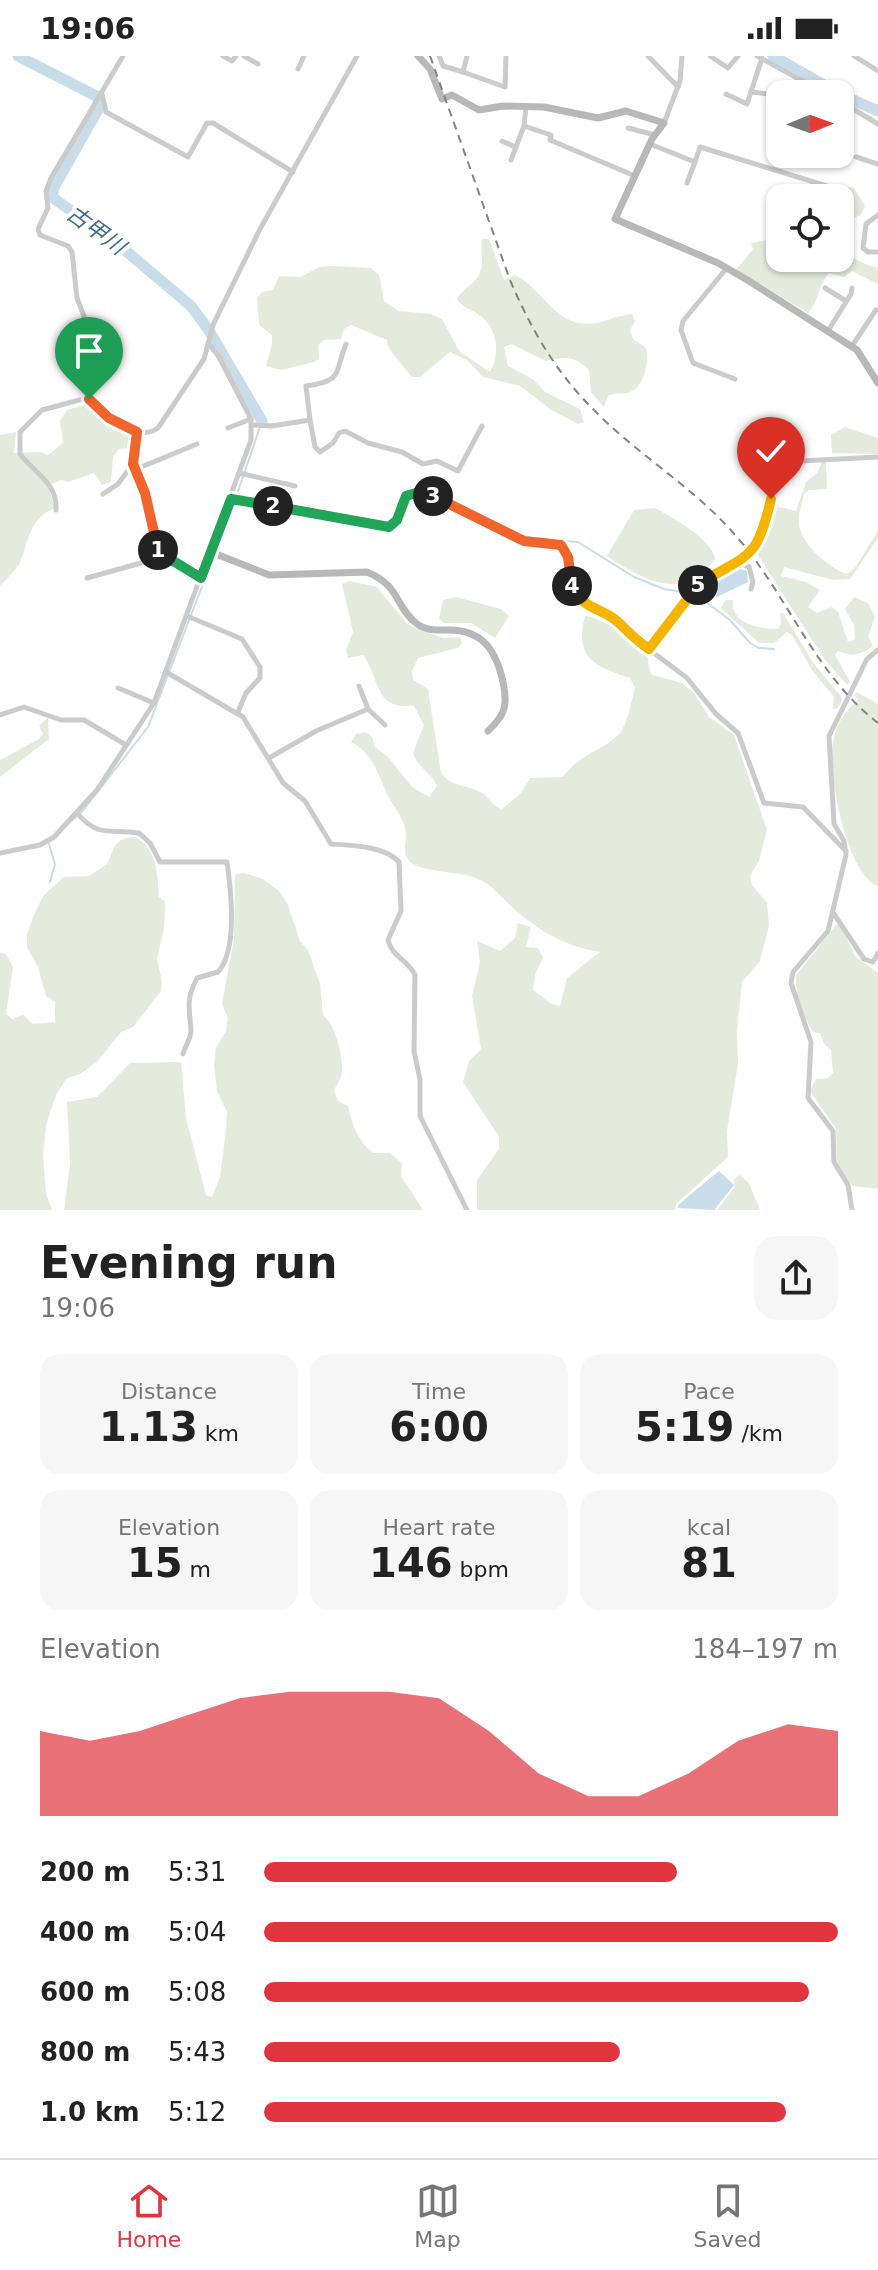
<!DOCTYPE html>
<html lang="en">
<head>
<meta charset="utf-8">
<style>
  :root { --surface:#fff; --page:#f6f6f6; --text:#222; --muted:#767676; --line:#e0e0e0; --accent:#e0353e }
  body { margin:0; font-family:"DejaVu Sans","Noto Sans JP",sans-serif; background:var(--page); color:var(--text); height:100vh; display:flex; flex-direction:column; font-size:30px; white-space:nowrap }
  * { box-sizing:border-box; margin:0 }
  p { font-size:26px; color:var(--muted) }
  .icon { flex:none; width:44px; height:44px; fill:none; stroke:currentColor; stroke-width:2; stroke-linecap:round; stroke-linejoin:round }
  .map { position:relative; height:1154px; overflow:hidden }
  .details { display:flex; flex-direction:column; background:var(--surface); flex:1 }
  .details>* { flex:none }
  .needle { width:52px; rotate:89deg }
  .buttons { position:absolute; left:766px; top:24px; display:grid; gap:16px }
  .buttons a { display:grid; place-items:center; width:88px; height:88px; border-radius:16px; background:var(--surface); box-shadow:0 2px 6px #0004; font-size:40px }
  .pin { position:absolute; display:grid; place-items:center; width:68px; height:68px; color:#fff; margin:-82px -34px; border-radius:50% 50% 50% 0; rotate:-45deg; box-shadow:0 0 8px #0007 }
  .pin .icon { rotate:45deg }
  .km { position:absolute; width:40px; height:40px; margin:-20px; border-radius:50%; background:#222; color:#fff; font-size:22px; line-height:40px; text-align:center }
  .round { display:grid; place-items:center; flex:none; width:84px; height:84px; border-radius:24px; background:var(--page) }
  .summary { display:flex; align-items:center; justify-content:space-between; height:136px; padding:0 40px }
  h1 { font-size:44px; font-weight:600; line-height:60px }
  .metrics { display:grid; grid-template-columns:repeat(3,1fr); gap:12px; height:136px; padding:8px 40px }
  .metrics div { display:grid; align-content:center; border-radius:20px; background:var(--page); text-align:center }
  .metrics b { font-size:40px; font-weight:600 }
  .metrics small { font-size:22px; font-weight:400 }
  .metrics p { font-size:22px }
  .chart { height:224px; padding:16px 40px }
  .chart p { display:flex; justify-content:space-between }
  .chart svg { width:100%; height:144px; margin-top:8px; fill:var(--accent); opacity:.7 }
  ul { padding:0 40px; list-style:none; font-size:26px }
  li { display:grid; grid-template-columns:128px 96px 1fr; align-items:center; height:60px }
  li i { height:20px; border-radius:10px; background:var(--accent) }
  .status { display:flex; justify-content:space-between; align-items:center; height:56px; padding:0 40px; background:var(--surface); direction:ltr }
  .status svg { height:22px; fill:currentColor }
  .tab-bar { display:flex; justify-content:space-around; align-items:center; height:112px; border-top:2px solid var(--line); background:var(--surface); font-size:22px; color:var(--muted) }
  .tab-bar a { display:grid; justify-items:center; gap:4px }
  .tab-bar .current { color:var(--accent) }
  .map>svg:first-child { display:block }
  .green { fill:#e4ebdc }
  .water { fill:#c9dcea }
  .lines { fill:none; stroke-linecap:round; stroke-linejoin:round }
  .stream { stroke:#c9dcea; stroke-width:2 }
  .river { stroke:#c9dcea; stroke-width:11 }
  .street { stroke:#cbcbcb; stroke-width:5 }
  .secondary { stroke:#b8b8b8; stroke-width:7 }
  .rail { stroke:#838383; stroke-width:2; stroke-dasharray:8 6; stroke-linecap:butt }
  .split-1-casing { stroke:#fff; stroke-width:16 }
  .split-2-casing { stroke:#fff; stroke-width:16 }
  .split-3-casing { stroke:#fff; stroke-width:16 }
  .split-4-casing { stroke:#fff; stroke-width:16 }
  .split-5-casing { stroke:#fff; stroke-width:16 }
  .split-6-casing { stroke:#fff; stroke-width:16 }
  .split-1 { stroke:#f0652b; stroke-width:10 }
  .split-2 { stroke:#22a559; stroke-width:10 }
  .split-3 { stroke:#22a559; stroke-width:10 }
  .split-4 { stroke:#f0652b; stroke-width:10 }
  .split-5 { stroke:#f5b400; stroke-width:10 }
  .split-6 { stroke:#f5b400; stroke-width:10 }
  .labels { text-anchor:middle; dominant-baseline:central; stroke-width:8; stroke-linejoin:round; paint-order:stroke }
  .water-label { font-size:22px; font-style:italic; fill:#3e6d8e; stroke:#fff }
</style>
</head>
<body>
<div class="status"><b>19:06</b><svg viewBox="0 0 49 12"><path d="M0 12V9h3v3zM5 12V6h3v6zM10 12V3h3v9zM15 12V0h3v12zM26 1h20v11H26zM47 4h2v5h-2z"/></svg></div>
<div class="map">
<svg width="878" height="1154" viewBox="0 0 878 1154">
  <rect width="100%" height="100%" fill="#fff"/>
  <!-- green -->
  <g class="green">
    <path d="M846,131l8,1 11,18 -4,9 -17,7c-7,27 9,40 34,46v16l-26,-13 -8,6 -15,-4c-11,12 -10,29 -21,40l-72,-43 17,-21 -2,-6 29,-5v20h60v-60h-7l1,-6z"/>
    <path d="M482,183h7l15,41 11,-5c27,13 39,49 73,49 14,0 29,-9 44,-10l3,7 -5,9 3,9 13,9c3,15 -2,42 -19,45 -8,2 -11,-1 -19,3l-4,11 -13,-15 -2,-22c-14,-14 -24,-14 -43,-9l-35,-17 -7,3 4,19 26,14 11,12 35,17 4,13 -6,2 -28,-15 -30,-23 -37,-9 -16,-17 -17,-8 -30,25h-8l-23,-28 -2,-9 -36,-15 -7,4 -3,10 -17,1 -6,5 1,14 -5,3 -33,8 -15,-4 6,-22v-9l-13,-10 -2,-27 5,-6 11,-2 6,-14 22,1 18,-10 12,-1 40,2 8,7 5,26 15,10 32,3 11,5 17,32 31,21c10,-17 8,-40 -7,-54 -8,-8 -20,-9 -26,-19 5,-10 13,-12 19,-20 10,-12 4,-26 6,-40z"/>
    <path d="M84,349l42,28 4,6 -1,9 -10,1 -6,8 -2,25 -9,3 -8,-12 -26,9 -7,-2 -13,6 7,22c-25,10 -26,31 -34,52 -3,9 -15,19 -21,26v-151l16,-3 -2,21 26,-1 8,3 15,-12 -3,-22 7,-11z"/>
    <path d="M845,371l33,11v16l-46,-1 -1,-18z"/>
    <path d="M822,406h4l1,27 -18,1 -5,4c-2,9 -6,21 -5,31 3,20 30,43 48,49l8,-6 23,-37v7l-28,41 -17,1 -49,-13 -3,9 25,6 14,8 -12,17 9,6 15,-6 6,5 10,30 7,-3 -1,-14 -9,-16 9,-12 14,6 7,14 -7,19 5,10c-13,9 -20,11 -35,5l-3,4 15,27 -3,3 -24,-28 -67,-105 18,-51 4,-2 1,8 17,4 10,-29 11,-9z"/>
    <path d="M655,452c17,9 57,31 60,51 -30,44 -71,22 -108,-3l27,-46z"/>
    <path d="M349,525l28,6 31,38 35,13 17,-1 2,6 -4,5 -40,10 -6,13 1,9 15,9 13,84c12,15 26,11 41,20 9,5 10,14 20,16l19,-16 9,-15 33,-1c18,-25 38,-25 55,-42 10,-10 13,-33 17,-47l-5,-10c-36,-11 -56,-21 -45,-62 16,2 51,22 60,35 5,8 2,17 7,24l30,8 12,10 15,24 25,18 33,95 -8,31 -9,15 2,9 15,18 2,23 -9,35 -18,21 -5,50 1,32 -11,67 1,26 -52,47 -1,6h-198v-30l22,-31v-12l-36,-55 6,-21 12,-12 -9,-53 8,-34 -3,-21 23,10 15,-13 3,-15 13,4 -5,20 12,1 5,10 -8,16 -2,16 17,13 10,3 7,-28 33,-26c-35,-5 -66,-24 -91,-48 -11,-10 -19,-21 -33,-26 -17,-7 -61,-5 -69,-20 -5,-8 1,-20 -2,-30 -3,-13 -11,-20 -17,-32 -10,-21 -14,-42 -37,-54l5,-8 10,-2 6,5 3,10 13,10 24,30 17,10 8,-11c-5,-13 -20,-19 -24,-33l11,-28 -10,-19c-41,4 -33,-27 -51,-51l-15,3 -2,-8 7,-18 -11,-48z"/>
    <path d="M456,541l45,12 8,7 -14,22 -24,-15h-27l-5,-4 4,-19z"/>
    <path d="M726,544h7c-3,24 27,29 45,29l3,-5 -1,-11h3l31,51 26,31 2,5 -4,8 -5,1 1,-12 -22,-27 -20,-35 -5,-3 -13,11h-15l-38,-35z"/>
    <path d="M857,636l21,12v182c-31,-11 -51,-113 -45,-144 4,-19 11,-30 25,-42l-4,-5z"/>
    <path d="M48,662l1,21 -49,38v-17l39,-21 4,-5 -4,-9z"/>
    <path d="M135,781c23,12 22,36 24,60l6,5 -1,26 -7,31 5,22 -1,10 -28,36 -12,5 -24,30 -17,12 -14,5 -10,16 -10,30 -3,29 3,40 6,16h-52v-257l6,1 7,13 -7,47 6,5 11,-4 10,9 22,-2v-20l-9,-6 -8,-29 -11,-20v-13l9,-24 8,-15 20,-18 25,-1 18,-12c8,-17 7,-26 28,-27z"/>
    <path d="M244,817l19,6 17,13 8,13 12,36 8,9 12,34 3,31c13,11 20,41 19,57 0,6 -6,13 -8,19l4,10 10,5c4,19 10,35 25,47h17l12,10 -1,13 22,34h-359l6,-47 -3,-61 30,-5 33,-34 51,-1 5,56 20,77 6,2 8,-20 6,-46 1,-19 -10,-21 -3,-26 2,-17 10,-17 2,-13 -6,-14 12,-65 1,-65z"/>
    <path d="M837,868l4,2 14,30 23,17v216l-25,-3 -13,-15 -3,-11 -1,-31 -26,-38 6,-12 12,-1 5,-5 -2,-23 -7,-6 -4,-11 -7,-1c-10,-17 -18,-37 -17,-57z"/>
    <path d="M740,1119l9,8 11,27h-43l17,-22v-9z"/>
  </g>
  <!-- water -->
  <g class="water">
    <path d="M733,511l14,4 1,11 -31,15 -11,-8z"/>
    <path d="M719,1115l15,14 -20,25 -36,-2v-3z"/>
  </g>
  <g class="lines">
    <!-- stream -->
    <g class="stream">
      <path d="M236,440l152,27 6,-5 9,-26 16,-3 7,3"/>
      <path d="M236,441l26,-76"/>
      <path d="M469,452l47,26"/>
      <path d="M529,483l49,3 56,35 30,12 31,5 35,26 20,23 9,5 15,1"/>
      <path d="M81,757l67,-86 86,-224"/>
      <path d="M66,769l10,-8"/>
      <path d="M48,785l7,23 -5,18"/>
    </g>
    <!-- river -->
    <g class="river">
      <path d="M18,0l80,41 2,9 -47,83v9l60,42 78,66 17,23 54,92"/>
      <path d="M773,0l67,38"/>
      <path d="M840,38l38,17"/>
    </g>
    <!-- street -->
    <g class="street">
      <path d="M223,0l9,5 4,-5"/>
      <path d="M244,0l14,8"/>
      <path d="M439,0l4,10 20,6 4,-16"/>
      <path d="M648,0l30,31"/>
      <path d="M710,0l18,12 10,-12"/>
      <path d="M757,0l69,38"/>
      <path d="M854,0l24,15"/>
      <path d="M298,13l6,-13"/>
      <path d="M463,16l42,15 1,-31"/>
      <path d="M752,36l16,2"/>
      <path d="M102,38l4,18 82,45 19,-34h6l80,49"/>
      <path d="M726,38l21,10 15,-46"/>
      <path d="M840,45l38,23"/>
      <path d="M664,67l16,-42 2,-25"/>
      <path d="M524,70l27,9 -1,5 85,36"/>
      <path d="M628,72l27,7"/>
      <path d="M502,85l13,6"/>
      <path d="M650,88l45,18 5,-15 127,39"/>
      <path d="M856,101l22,7"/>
      <path d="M511,104l13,-34 2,-19"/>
      <path d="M687,127l8,-21"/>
      <path d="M878,159l-12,9 -3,24 5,4h10"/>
      <path d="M726,213l-43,52 -2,9 12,33 42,16"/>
      <path d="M825,232l21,13"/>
      <path d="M828,275l23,-37 1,-6"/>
      <path d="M852,290l24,-36"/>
      <path d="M89,343l13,-36 -25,-65 -5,-46 -4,-6 -28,-11 -2,-6 10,-21 -2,-17 5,-13 72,-122"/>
      <path d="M310,364l-4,-34c37,-5 28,-12 40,-42"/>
      <path d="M253,369l19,1 38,-6 5,27 5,5 13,-9 6,-10 6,-2 23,12 34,9 21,12 14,-3 21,10 24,-45"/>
      <path d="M228,372l23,-9"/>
      <path d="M137,377l-4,31 12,29 14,65"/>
      <path d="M134,414l63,-26"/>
      <path d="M239,417l56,13"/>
      <path d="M103,438l15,-10 14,-19"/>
      <path d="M231,443l158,28 8,-7 9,-24c29,-16 88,35 117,44 12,4 25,2 38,5l7,12 1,22 15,25 34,18 8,10 61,46 29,36 22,19 26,70 39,4 43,44"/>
      <path d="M56,454c2,-27 -22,-37 -36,-56v-22l22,-22 45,-12c18,14 46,47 71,30l46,-69 9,-34 47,-96 97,-173"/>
      <path d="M748,501c25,-24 16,-68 34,-95l96,-5"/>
      <path d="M87,522l72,-20 16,4 26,16"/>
      <path d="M187,560l55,23 18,28v11l-14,15 -8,19"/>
      <path d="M649,593c16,-23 66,-102 100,-82l4,15 -2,7"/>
      <path d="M166,616l77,45 40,66 22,18 26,43c20,1 54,2 68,18l2,49 -13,29c4,17 20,20 27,35l-1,76 6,29v36l47,94"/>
      <path d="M359,630l9,23 17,16"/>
      <path d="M118,632l36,15"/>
      <path d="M0,659l24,-8 37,13h23l42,25"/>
      <path d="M269,702l47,-27 52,-22"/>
      <path d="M77,757c22,26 33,15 62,20l11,10 10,19h67c4,28 11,88 -9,110l-21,6c-11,22 -8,28 -6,51 1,8 -6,17 -8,25"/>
      <path d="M0,797l40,-8 14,-8 43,-47 57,-87 97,-263v-21l-32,-62 -11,-14"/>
      <path d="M834,858l30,45 9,3 5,-9"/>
      <path d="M852,1154l-4,-25 -14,-23 -1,-31 -25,-33 3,-56 -20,-59 2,-11 35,-41 18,-76 -2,-14 -10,-17 -5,-88 38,-77 11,-9"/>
    </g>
    <!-- secondary -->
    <g class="secondary">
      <path d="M418,0l12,13 12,30 10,-4 27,15 24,-4 41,1 54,11 28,-7 38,12 -12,16 -37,80 103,44 31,18 108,69 21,33"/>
      <path d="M211,496l58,23 98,-3c34,14 27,34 50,52 10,7 19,6 30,6 35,-1 49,20 56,52 5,24 2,33 -15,49"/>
    </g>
    <!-- rail -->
    <path class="rail" d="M430,0l80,224c21,49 46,93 85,131 44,45 100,77 141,125 52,59 78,138 142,187"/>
  </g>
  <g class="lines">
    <!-- split-1 casing -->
    <g class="split-1-casing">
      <path id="split-1" d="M89,343l20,19 28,14 -4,32 12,29 13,57"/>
    </g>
    <!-- split-2 casing -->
    <g class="split-2-casing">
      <path id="split-2" d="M158,494l1,8 16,4 26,16 30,-79 42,7"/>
    </g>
    <!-- split-3 casing -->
    <g class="split-3-casing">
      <path id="split-3" d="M273,450l116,21 8,-7 9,-24 13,-4 14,4"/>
    </g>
    <!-- split-4 casing -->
    <g class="split-4-casing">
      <path id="split-4" d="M433,440l91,45 37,4 7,12 4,29"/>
    </g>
    <!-- split-5 casing -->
    <g class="split-5-casing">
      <path id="split-5" d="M572,530c13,26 29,20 47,37 9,9 18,18 30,26l49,-64"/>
    </g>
    <!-- split-6 casing -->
    <g class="split-6-casing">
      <path id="split-6" d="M698,529c50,-33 58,-21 73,-86"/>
    </g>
    <!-- split-1 -->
    <use href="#split-1" class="split-1"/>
    <!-- split-2 -->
    <use href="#split-2" class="split-2"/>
    <!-- split-3 -->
    <use href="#split-3" class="split-3"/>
    <!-- split-4 -->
    <use href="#split-4" class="split-4"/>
    <!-- split-5 -->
    <use href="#split-5" class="split-5"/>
    <!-- split-6 -->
    <use href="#split-6" class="split-6"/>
  </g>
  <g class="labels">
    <!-- water labels -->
    <g class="water-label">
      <text transform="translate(96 174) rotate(36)">古甲川</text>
    </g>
  </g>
</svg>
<div class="buttons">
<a><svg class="needle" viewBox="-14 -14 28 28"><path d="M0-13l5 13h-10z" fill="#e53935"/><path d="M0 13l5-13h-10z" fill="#767676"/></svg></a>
<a><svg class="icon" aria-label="locate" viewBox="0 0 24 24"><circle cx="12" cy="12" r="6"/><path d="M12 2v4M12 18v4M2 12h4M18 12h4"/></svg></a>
</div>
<div class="pin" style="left:89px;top:343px;background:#1e9e55"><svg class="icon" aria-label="arrive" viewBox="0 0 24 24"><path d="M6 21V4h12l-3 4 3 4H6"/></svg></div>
<div class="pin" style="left:771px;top:443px;background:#d93025"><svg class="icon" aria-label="check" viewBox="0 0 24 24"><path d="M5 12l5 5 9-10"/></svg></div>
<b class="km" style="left:158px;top:494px">1</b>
<b class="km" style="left:273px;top:450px">2</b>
<b class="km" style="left:433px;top:440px">3</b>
<b class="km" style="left:572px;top:530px">4</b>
<b class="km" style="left:698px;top:529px">5</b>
</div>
<section class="details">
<div class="summary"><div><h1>Evening run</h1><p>19:06</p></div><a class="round"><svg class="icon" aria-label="share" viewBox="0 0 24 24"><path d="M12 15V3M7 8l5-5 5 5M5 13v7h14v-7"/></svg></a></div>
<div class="metrics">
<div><p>Distance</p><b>1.13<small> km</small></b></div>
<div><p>Time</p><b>6:00</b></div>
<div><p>Pace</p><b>5:19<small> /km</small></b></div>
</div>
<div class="metrics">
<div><p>Elevation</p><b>15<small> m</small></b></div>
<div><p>Heart rate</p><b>146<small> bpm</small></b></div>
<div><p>kcal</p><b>81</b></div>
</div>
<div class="chart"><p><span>Elevation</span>184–197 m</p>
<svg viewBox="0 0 160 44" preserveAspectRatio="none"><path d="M0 44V18L10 21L20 18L30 13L40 8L50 6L60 6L70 6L80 8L90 18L100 31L110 38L120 38L130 31L140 21L150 16L160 18V44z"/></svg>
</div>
<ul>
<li><b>200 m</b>5:31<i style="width:72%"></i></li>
<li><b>400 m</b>5:04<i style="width:100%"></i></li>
<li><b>600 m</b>5:08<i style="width:95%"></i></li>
<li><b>800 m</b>5:43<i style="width:62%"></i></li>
<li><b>1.0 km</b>5:12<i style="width:91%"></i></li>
</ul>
</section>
<nav class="tab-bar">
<a class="current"><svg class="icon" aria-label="home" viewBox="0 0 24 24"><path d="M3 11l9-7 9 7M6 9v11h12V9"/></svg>Home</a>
<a><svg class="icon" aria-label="map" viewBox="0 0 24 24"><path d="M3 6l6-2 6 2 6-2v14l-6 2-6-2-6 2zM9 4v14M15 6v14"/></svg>Map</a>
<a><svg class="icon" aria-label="saved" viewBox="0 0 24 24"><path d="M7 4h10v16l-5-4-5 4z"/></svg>Saved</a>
</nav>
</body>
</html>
